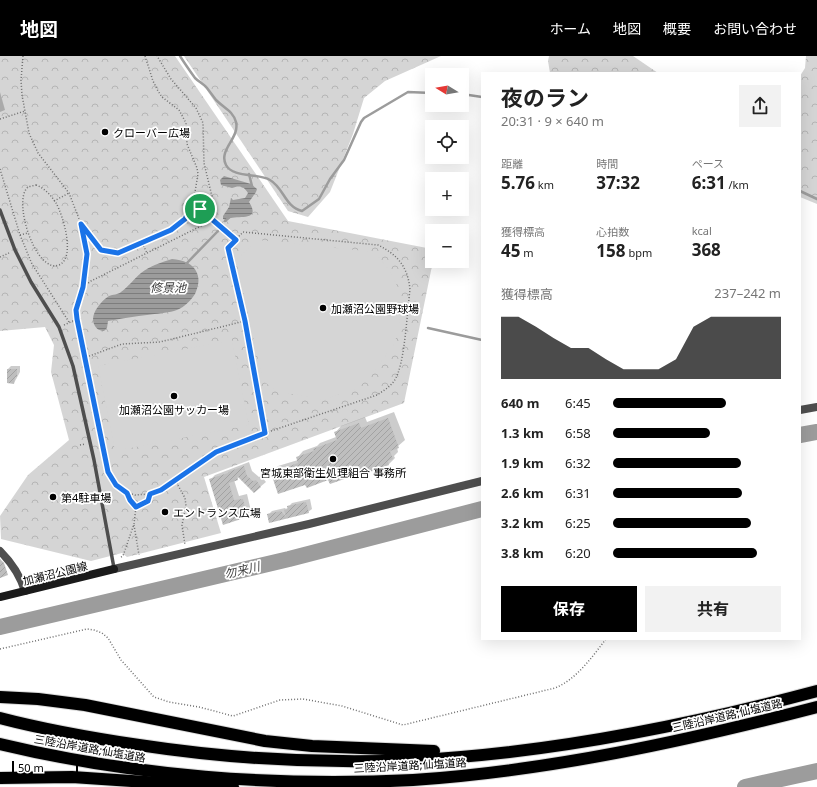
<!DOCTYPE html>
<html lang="ja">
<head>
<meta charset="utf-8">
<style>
  :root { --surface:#fff; --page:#f2f2f2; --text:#222; --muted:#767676; --accent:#000 }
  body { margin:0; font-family:"Noto Sans","Noto Sans JP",sans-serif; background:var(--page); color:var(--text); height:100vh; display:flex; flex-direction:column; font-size:15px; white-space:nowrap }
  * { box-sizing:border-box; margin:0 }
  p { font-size:13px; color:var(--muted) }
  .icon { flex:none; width:22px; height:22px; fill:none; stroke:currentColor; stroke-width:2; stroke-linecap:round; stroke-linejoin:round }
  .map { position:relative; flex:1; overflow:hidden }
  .panel { position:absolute; left:481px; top:16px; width:320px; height:568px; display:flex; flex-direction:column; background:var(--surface); border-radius:0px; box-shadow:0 4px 16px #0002 }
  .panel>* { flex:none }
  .needle { width:26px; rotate:281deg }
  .controls { position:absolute; left:425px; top:12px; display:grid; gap:8px }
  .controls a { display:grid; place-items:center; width:44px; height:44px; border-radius:0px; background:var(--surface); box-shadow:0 4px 16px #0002; font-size:20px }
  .scale { position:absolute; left:12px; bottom:10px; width:66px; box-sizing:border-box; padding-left:4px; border:2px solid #000; border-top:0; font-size:11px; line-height:14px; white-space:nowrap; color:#000; -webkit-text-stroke:3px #fff; paint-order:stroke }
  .pin { position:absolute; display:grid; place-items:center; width:34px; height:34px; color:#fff; margin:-17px; border:2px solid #fff; border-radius:50%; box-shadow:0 1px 4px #0007 }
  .round { display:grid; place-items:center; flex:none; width:42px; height:42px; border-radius:0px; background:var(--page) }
  .overview { display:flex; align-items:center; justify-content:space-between; height:68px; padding:0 20px }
  h1 { font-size:22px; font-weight:700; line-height:30px }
  .metrics { display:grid; grid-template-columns:repeat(3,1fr); gap:6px; height:68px; padding:4px 20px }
  .metrics div { display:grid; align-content:center }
  .metrics b { font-size:17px; font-weight:700 }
  .metrics small { font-size:11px; font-weight:400 }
  .metrics p { font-size:11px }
  .chart { height:112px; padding:8px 20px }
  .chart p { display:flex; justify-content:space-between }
  .chart svg { width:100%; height:72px; margin-top:4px; fill:var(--accent); opacity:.7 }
  .button { display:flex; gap:8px; margin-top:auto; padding:8px 20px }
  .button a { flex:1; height:46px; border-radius:0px; background:var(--accent); color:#fff; font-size:16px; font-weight:700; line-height:46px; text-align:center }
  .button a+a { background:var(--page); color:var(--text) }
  ul { padding:0 20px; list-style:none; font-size:13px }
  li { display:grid; grid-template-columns:64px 48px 1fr; align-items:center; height:30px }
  li i { height:10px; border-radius:5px; background:var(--accent) }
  header { display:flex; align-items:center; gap:24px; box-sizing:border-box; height:56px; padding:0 20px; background:var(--accent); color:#fff }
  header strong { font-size:19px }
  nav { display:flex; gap:22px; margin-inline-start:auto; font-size:14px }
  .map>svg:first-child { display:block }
  .forest { fill:url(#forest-crowns) }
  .pitch { fill:#d5d5d5 }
  .water { fill:url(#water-rules) }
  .shadow { fill:#0003 }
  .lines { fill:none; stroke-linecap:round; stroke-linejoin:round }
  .stream { stroke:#9c9c9c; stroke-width:2.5 }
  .river { stroke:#9c9c9c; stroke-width:16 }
  .building { fill:url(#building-hatch) }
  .motorway-casing { stroke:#dbdbdb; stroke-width:14 }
  .path { stroke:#707070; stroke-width:1.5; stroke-dasharray:1 2; stroke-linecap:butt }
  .service { stroke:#4e4e4e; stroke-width:3.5 }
  .tertiary { stroke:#4e4e4e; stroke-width:8 }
  .secondary { stroke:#1b1b1b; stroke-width:8 }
  .motorway { stroke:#000; stroke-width:12 }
  .route-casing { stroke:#fff; stroke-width:8 }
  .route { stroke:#1a73e8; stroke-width:5 }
  .poi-dot { fill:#000; stroke:#fff; stroke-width:1.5 }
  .labels { text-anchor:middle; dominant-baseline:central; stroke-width:3.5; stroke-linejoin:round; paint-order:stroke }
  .poi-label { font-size:11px; fill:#000; stroke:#fff; text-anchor:start }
  .street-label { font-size:11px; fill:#000; stroke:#fff }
  .water-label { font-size:12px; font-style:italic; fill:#3d3d3d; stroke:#fff }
</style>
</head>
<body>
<header>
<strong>地図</strong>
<nav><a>ホーム</a><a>地図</a><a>概要</a><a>お問い合わせ</a></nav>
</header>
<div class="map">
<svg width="817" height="731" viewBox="0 0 817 731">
  <defs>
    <pattern id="forest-crowns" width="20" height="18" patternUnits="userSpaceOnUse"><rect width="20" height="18" fill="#d5d5d5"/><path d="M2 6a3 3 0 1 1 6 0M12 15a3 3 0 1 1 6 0" fill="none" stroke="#b5b5b5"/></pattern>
    <pattern id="water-rules" width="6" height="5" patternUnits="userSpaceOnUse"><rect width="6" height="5" fill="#9c9c9c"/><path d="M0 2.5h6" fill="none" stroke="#7d7d7d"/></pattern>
    <pattern id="building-hatch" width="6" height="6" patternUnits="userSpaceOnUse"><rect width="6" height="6" fill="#bebebe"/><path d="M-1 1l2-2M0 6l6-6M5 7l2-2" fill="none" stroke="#a2a2a2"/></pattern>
  </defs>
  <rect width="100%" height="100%" fill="#fff"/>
  <!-- forest -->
  <g class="forest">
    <path d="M0,0h175l113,165 144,28v12h1l-29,142 -200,74 17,56 -94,24 -5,-4 -31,8 -90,-22 -1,-23 28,-41 41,-35 -18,-68 3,-27 -9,-18 -45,4z"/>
    <path d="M184,0h257l-56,25 -21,17 -11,36 -23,58 -22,25 -20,-6z"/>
    <path d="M549,0h84l25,17h-108l-2,-12z"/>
    <path d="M806,0h11v148l-17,-7v-121l5,-8z"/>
  </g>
  <!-- pitch -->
  <g class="pitch">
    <path d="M258,184l117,12 16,21 8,17 1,36 -6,18 -21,29 -15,15 -35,12 -46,-9 -14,-10 -27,-121z"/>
    <path d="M232,284l17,85 -134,26 -17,-85z"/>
  </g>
  <!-- water -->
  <g class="water">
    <path d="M224,120l27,8 6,5 -1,3 -7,10c14,22 -16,11 -23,18l-3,-1v-3l6,-9 2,-9 2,2 12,-2 3,-5c-4,-7 -9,-8 -16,-5l-11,-3 -1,-5z"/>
    <path d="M172,203c11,1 21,4 25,14 3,7 1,14 -2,21 -13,20 -27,18 -48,21 -11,1 -22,3 -33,5l-6,1 -1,7 -3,3c-4,0 -8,-2 -10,-7 -4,-10 7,-23 15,-28 4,-2 9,-1 12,-4 7,-5 13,-13 20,-19 9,-7 21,-11 31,-14z"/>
  </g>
  <!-- shadow -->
  <g class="shadow">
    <path d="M0,36l5,18 -5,2z"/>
    <path d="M11,310h9v6l-6,11 -6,-14z"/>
    <path d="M394,356l11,28 -8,7 1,5 -4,4 1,2 -6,6 -38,12 -45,7 -34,-10 6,-7 20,-6 -1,-2 6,-7 14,-5 3,-3 16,-6 -1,-4 6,-7 24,-9 2,5z"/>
    <path d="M249,406l3,9 7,6 2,-1 5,6 -12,10 -15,-15 -5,3 5,16 8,-2 4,17 -5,5 -36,-36 5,-5z"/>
    <path d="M310,443l2,10 -4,3 -38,10 -2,-7 4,-4 13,-3 1,1 6,-6z"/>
  </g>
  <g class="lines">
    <!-- stream -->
    <g class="stream">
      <path d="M180,0c5,8 10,15 15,22 4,4 9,6 12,10 3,4 6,8 9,12 8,8 17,11 20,22 4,16 -18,28 -10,43 7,13 32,8 44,15 14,8 15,27 32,31l17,-12 11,-20 14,-19 17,-38 3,-4 44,-26 24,1"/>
      <path d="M462,38l20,3"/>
      <path d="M249,118l3,12"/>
      <path d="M800,135l17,8"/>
      <path d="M225,165l6,-5"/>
      <path d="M186,208l32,-33"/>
      <path d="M428,272l54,12"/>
    </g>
    <!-- river -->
    <g class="river">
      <path d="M800,379l17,-3"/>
      <path d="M0,571l289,-68 193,-50"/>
      <path d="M745,731l72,-16"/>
    </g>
  </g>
  <!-- building -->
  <g class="building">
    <path d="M7,313h10v8h-2l-1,7 -7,-1z"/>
    <path d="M388,362l11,30 -9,3 3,8 -5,2 1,4 -38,14 -1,-2 -20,7 -2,-4 -21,8 -2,-3 -27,9 -7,-21 27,-10 -2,-6 18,-6 -1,-2 24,-9 -3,-8 25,-9 2,5z"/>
    <path d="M244,410l3,10 6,5 3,-1 5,7 -7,6 -17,-17 1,4 -9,3 5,17 9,-1 4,18 -24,8 -14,-46 19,-6v-1z"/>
    <path d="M306,446l3,11 -40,10 -2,-9 14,-3 5,6 -2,-7 4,-1 -1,-3z"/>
    <path d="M0,503l4,4 4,12 -8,3z"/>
  </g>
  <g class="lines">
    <!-- motorway casing -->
    <g class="motorway-casing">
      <g id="motorway">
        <path d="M0,641l38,2 47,6 180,36 47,5 122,5"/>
        <path d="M0,662c46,12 92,20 139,27 92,14 184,19 277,15 136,-7 270,-34 401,-69"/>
        <path d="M0,688c133,32 276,43 413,36 135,-9 273,-39 404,-73"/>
        <path d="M0,722l72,-1 89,6 72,4"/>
      </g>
    </g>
    <!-- path -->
    <g class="path">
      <path d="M23,0l-2,24 1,15 7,38 9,20 31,40 12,31 20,25 17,4 53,-23 14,-11 9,-20 6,10 36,31"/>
      <path d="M145,0l8,25 5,10 4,6 17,13 7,13 1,21 10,24 1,6 -4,24"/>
      <path d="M0,63l25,-8"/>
      <path d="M0,113l20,66 12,29 37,58"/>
      <path d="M36,129c8,3 15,10 20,18 7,12 20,55 3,62 -23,9 -46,-62 -32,-77 2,-2 6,-2 9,-3z"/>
      <path d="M54,145l15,-8"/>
      <path d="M189,157l11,-4"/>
      <path d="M81,170l6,28 -4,33"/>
      <path d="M20,179l8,-2"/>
      <path d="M142,187l5,10"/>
      <path d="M0,201l9,-4"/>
      <path d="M77,263l7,39 38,-14 38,-2 85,-21 20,112 -50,19 -54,38 -11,4 -15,1 -10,-3 -9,-7 -8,-13 -24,-114"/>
      <path d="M245,264l-17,-72 15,-16 135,13c20,10 30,22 32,45 -3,20 -5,77 -16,91 -4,6 -11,10 -17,14l-112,38"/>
      <path d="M64,269l13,-6 -1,-9 7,-23 8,-6 112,-56 8,-7 4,-9 -11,-46 -1,-40 -7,-15 -25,-29 -14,-23"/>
      <path d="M80,389l5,-1"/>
      <path d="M175,424l10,18 1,8 -4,19 3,20"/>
      <path d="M127,437l3,7 6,7"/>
      <path d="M134,469l5,30"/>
      <path d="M121,501l2,-1 11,-32 2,-17c8,-3 11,-5 14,-13"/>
      <path d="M0,593l87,-20 7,1 8,3 6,5 13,22 33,37 15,5 30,5 34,9 47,-16 23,-1 39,7 61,19 152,-37c22,-9 37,-31 51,-49"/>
    </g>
    <!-- service -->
    <path class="service" d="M0,154l15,40 16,32 28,45 14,39 21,94 20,108"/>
    <!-- tertiary -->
    <g class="tertiary">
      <path d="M800,354l17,-3"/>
      <path d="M0,495c12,12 20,24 25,40"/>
      <path d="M114,513l195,-45 173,-43"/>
    </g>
    <!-- secondary -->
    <path class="secondary" d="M0,541l114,-28"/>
    <!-- motorway -->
    <use href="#motorway" class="motorway"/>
  </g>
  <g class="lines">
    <!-- route casing -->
    <g class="route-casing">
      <path id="route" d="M200,153l36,31 -8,8 17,73 20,112 -49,19 -55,38 -11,4 -2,7 -12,6 -6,-7 -3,-7 -11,-8 -8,-13 -31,-153 -1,-9 7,-23 4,-33 -6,-30 20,26 17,3 53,-23 14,-11 4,-7z"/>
    </g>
    <!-- route -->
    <use href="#route" class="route"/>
  </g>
  <!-- markers -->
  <g class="poi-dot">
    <circle cx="105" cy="76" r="4"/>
    <circle cx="323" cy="252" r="4"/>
    <circle cx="174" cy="340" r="4"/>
    <circle cx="333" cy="403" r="4"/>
    <circle cx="53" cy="441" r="4"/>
    <circle cx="165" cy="456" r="4"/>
  </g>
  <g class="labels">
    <!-- poi labels -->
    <g class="poi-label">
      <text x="113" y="76">クローバー広場</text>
      <text x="331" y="252">加瀬沼公園野球場</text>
      <text x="174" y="353" text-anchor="middle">加瀬沼公園サッカー場</text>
      <text x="333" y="416" text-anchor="middle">宮城東部衛生処理組合 事務所</text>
      <text x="61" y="441">第4駐車場</text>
      <text x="173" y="456">エントランス広場</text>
    </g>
    <!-- street labels -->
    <g class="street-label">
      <text transform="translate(55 517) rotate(-14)">加瀬沼公園線</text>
      <text transform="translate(727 659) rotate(-13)">三陸沿岸道路;仙塩道路</text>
      <text transform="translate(90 692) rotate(10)">三陸沿岸道路;仙塩道路</text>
      <text transform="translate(410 709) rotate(-3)">三陸沿岸道路;仙塩道路</text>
    </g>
    <!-- water labels -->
    <g class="water-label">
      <text x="168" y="231">修景池</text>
      <text transform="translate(242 514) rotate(-13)">勿来川</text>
    </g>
  </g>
</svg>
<div class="controls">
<a><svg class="needle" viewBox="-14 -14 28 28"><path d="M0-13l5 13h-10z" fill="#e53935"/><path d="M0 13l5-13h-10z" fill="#767676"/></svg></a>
<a><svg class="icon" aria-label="locate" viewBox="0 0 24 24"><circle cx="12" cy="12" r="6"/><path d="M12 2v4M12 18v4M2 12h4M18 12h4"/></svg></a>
<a>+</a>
<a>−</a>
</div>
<div class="scale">50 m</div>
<div class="pin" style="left:200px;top:153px;background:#1e9e55"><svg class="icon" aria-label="arrive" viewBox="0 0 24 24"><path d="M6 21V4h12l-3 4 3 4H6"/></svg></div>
<section class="panel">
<div class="overview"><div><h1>夜のラン</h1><p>20:31 · 9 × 640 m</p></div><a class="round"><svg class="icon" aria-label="share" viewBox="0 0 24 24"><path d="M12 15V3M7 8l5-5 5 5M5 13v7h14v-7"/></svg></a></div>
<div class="metrics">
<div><p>距離</p><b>5.76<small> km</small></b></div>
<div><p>時間</p><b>37:32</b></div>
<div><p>ペース</p><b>6:31<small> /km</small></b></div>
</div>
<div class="metrics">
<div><p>獲得標高</p><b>45<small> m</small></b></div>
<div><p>心拍数</p><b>158<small> bpm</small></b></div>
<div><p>kcal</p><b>368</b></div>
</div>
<div class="chart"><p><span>獲得標高</span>237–242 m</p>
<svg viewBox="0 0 160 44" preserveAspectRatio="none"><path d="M0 44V6L10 6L20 12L30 19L40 25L50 25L60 32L70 38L80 38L90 38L100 32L110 12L120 6L130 6L140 6L150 6L160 6V44z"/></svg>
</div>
<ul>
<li><b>640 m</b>6:45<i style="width:67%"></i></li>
<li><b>1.3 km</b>6:58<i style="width:58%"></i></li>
<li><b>1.9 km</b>6:32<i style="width:76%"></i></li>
<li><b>2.6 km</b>6:31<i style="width:77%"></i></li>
<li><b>3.2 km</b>6:25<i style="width:82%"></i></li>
<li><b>3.8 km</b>6:20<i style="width:86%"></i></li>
</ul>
<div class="button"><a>保存</a><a>共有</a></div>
</section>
</div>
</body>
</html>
